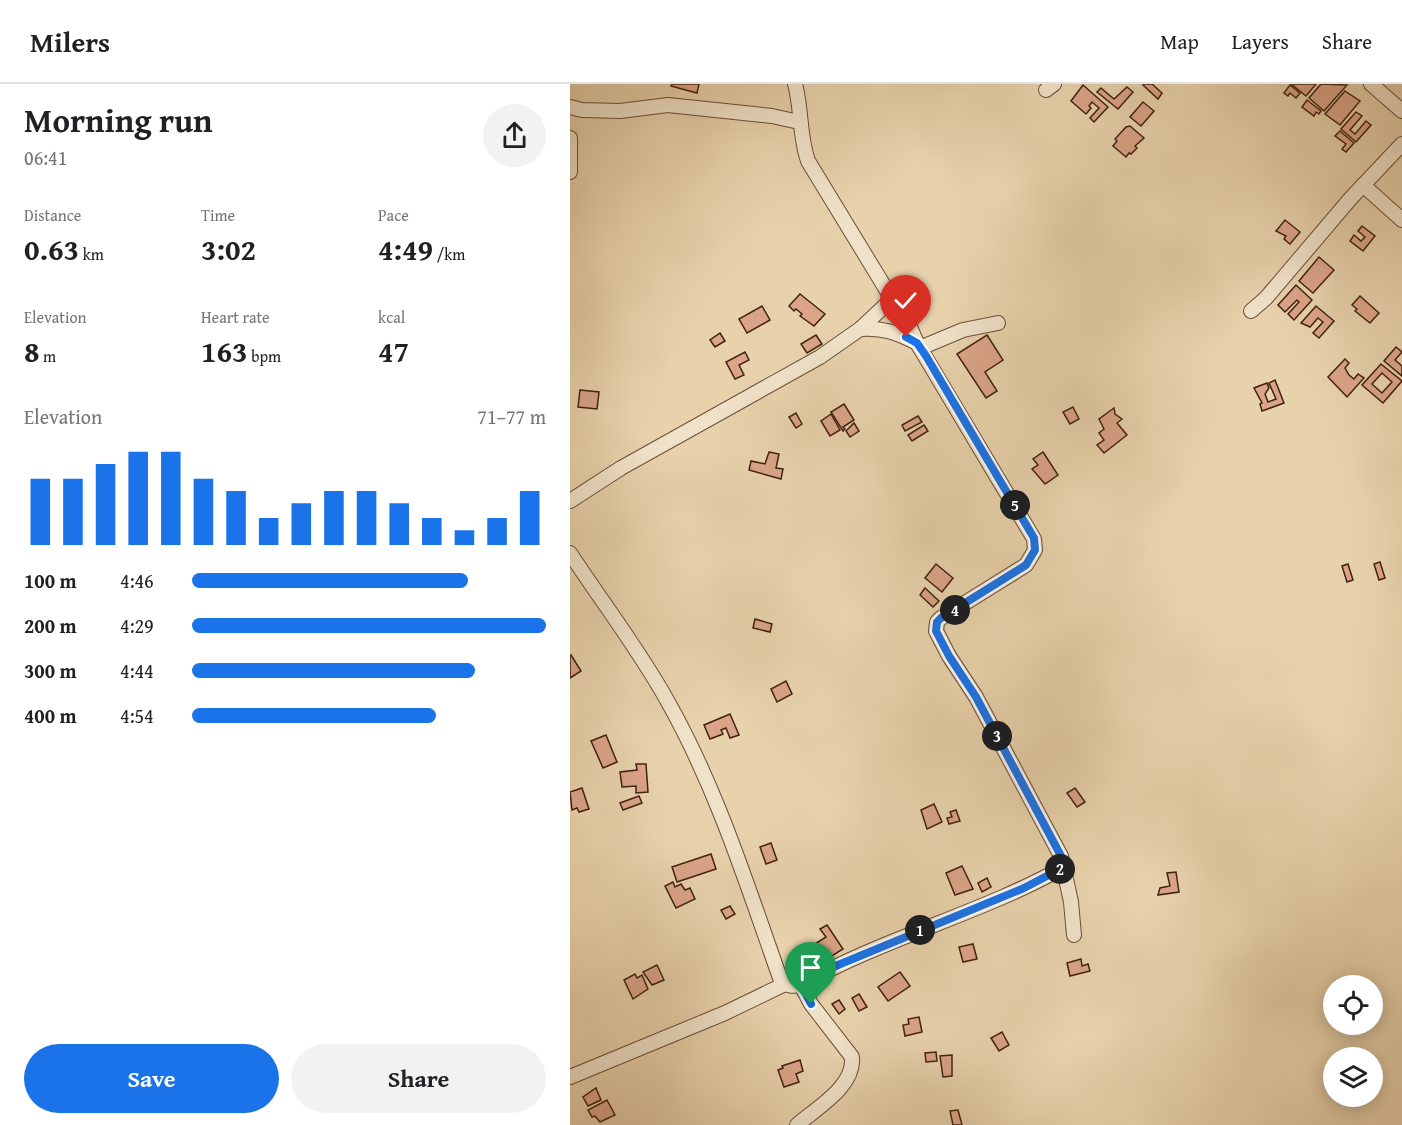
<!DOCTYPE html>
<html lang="en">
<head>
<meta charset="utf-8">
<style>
  :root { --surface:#fff; --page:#f2f2f2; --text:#202124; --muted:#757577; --line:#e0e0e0; --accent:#1a73e8 }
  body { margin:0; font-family:"Gentium Book Plus",serif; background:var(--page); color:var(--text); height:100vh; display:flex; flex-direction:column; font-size:22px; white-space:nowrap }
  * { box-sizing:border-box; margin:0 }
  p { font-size:20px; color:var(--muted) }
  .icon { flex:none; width:33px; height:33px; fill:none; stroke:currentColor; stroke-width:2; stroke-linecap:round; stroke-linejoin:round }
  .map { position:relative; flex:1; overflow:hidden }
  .drawer { display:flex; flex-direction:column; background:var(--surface); width:570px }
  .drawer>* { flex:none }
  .tools { position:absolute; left:753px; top:891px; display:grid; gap:12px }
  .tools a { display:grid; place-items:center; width:60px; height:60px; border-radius:50%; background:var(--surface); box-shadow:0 3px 15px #0003; font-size:30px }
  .pin { position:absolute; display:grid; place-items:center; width:51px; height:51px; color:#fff; margin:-62px -26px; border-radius:50% 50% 50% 0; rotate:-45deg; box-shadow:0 0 6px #0007 }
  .pin .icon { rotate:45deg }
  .km { position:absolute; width:30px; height:30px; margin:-15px; border-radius:50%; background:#222; color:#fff; font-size:16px; line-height:30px; text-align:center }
  .round { display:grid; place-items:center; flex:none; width:63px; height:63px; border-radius:32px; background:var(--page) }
  .summary { display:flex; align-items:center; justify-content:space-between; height:102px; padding:0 24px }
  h1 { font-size:33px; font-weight:700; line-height:45px }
  .figures { display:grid; grid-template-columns:repeat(3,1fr); gap:9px; height:102px; padding:6px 24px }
  .figures div { display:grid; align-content:center }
  .figures b { font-size:30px; font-weight:700 }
  .figures small { font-size:16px; font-weight:400 }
  .figures p { font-size:16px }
  .chart { height:168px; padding:12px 24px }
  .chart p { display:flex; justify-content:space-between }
  .chart svg { width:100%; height:108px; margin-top:6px; stroke:var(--accent); stroke-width:6 }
  .button { display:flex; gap:12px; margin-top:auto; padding:12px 24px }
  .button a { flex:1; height:69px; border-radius:36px; background:var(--accent); color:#fff; font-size:24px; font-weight:700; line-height:69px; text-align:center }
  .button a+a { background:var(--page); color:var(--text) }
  ul { padding:0 24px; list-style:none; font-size:20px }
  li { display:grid; grid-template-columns:96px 72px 1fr; align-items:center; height:45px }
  li i { height:15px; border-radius:8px; background:var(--accent) }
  header { display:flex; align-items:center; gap:36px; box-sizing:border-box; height:84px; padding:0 30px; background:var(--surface); border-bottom:2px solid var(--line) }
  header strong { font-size:28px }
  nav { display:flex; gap:33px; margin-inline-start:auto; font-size:21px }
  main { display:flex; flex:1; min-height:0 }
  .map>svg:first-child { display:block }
  .building { fill:#dba488; stroke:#412110; stroke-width:1.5; fill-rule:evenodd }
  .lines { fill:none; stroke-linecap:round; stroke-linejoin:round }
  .minor-casing { stroke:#6b4d37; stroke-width:16 }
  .minor { stroke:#f0e2c9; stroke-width:14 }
  .route-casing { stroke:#fff; stroke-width:12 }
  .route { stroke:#1a73e8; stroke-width:8 }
</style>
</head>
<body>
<header>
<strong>Milers</strong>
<nav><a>Map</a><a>Layers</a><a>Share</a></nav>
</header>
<main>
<section class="drawer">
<div class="summary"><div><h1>Morning run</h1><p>06:41</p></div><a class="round"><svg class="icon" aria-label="share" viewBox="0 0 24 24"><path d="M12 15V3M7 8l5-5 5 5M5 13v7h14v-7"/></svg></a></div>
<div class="figures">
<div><p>Distance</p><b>0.63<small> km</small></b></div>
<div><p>Time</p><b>3:02</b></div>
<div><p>Pace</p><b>4:49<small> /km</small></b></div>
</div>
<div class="figures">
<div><p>Elevation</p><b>8<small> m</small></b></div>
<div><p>Heart rate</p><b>163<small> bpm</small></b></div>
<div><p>kcal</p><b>47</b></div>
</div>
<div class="chart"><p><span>Elevation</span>71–77 m</p>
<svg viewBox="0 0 160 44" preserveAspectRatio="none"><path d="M5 44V17M15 44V17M25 44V11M35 44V6M45 44V6M55 44V17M65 44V22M75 44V33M85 44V27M95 44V22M105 44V22M115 44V27M125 44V33M135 44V38M145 44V33M155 44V22"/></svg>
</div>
<ul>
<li><b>100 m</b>4:46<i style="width:78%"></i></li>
<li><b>200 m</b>4:29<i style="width:100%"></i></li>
<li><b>300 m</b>4:44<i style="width:80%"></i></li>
<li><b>400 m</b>4:54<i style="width:69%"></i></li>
</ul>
<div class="button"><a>Save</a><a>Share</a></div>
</section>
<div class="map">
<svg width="832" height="1041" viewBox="0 0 832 1041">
  <rect width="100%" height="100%" fill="#e8d2ac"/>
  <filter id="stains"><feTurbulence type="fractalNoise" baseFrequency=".00333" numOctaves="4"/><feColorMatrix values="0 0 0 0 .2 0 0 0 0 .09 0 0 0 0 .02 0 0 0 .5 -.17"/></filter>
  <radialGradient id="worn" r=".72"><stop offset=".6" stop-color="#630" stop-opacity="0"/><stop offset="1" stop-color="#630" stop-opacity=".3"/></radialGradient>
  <!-- building -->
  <g class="building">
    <path d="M102,0h27l-2,9 -26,-7z"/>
    <path d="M574,0h8l10,9 -4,6 -15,-14z"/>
    <path d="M721,0h25l-10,12z"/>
    <path d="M751,0l26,1 -23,26 -15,-13z"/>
    <path d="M513,1l25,22 -14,15 -4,-4 9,-10 -7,-6 -3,4 2,2 -5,6 -15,-13z"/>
    <path d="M720,1l10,8 -4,5 -6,-5 -2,3 -4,-3z"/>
    <path d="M557,3l6,5 -15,17 -21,-17 4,-4 13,11z"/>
    <path d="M775,7l15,10 -20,24 -15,-11z"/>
    <path d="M737,16l14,11 -2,3 -3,-2 -2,4 -12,-9z"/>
    <path d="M573,18l11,9 -13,15 -11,-9z"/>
    <path d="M786,28l6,4 -12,14 5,4 11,-13 5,4 -15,17 -15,-13z"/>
    <path d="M560,42l14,12 -9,8 2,2 -6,6 -2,-1 -3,4 -13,-11 4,-5 -2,-2 11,-12z"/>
    <path d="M770,47l14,12 -8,9 -4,-3 4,-5 -11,-8z"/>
    <path d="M715,136l15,12 -10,12 -6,-5 2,-3 -10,-5z"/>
    <path d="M792,142l13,10 -12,15 -13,-10 4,-6 7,6 4,-4 -7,-6z"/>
    <path d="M749,173l15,13 -21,23 -14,-12z"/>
    <path d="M726,201l16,15 -18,20 -6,-6 11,-12 -2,-2 -12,12 -7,-7z"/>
    <path d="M230,210l25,20 -11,12 -14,-10 2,-2 -6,-5 -2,2 -5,-5z"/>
    <path d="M790,212l19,17 -9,10 -15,-12 2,-2 -5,-4z"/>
    <path d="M192,222l8,14 -23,13 -8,-14z"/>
    <path d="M746,222l18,15 -15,17 -6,-5 10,-11 -5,-4 -8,9 -9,-4z"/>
    <path d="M150,249l5,8 -10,6 -5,-7z"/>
    <path d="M246,251l6,9 -15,9 -6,-9z"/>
    <path d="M417,251l16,25 -18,12 12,19 -11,7 -29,-44z"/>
    <path d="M826,263l6,5 -7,8 7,6v10l-18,-15z"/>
    <path d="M175,268l4,8 -10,5 5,10 -9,4 -9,-17z"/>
    <path d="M775,275l4,4 -4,5 4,7 5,4 4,-5 6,4 -17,19 -19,-20z"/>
    <path d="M811,280l21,17 -19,22 -21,-18zM812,289l10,9 -10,11 -10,-9z"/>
    <path d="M705,296l9,23 -22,8 -2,-7 2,-1 -8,-15 13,-5 2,5 -4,6 3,8 8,-3 -7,-16z"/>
    <path d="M10,306l19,2 -2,17 -19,-2z"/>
    <path d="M274,320l10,16 -11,7 2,2 -2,2 -12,-19z"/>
    <path d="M503,323l6,12 -9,5 -7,-12z"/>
    <path d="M544,324l1,6 7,5 -5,4 10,12 -23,18 -7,-8 7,-5 -5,-7 5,-4 -5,-10z"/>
    <path d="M226,329l6,11 -6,4 -7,-11z"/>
    <path d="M261,330l9,16 -10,6 -9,-15z"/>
    <path d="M348,332l4,6 -17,9 -3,-6z"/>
    <path d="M284,339l5,8 -9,6 -4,-6z"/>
    <path d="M354,341l4,6 -16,10 -4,-6z"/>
    <path d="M199,368l10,2 -3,14 7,1 -2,10 -32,-9 2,-9 14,3z"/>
    <path d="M473,368l15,23 -13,9 -13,-15 6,-4 -5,-6z"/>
    <path d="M810,478l5,16 -6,2 -5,-16z"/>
    <path d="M366,480l17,14 -11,14 -17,-14z"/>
    <path d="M778,480l5,16 -6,2 -5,-16z"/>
    <path d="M355,504l14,13 -6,6 -13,-12z"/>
    <path d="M185,535l17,5 -2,8 -17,-4z"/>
    <path d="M1,571l10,16 -11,7v-22z"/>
    <path d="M216,597l6,13 -15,8 -6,-13z"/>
    <path d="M160,630l9,21 -9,3 -4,-10 -5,2 2,4 -13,5 -6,-14z"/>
    <path d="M36,651l11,27 -14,6 -12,-27z"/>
    <path d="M66,680h10l2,28 -12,1v-7l-14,1 -2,-15 17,-2z"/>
    <path d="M12,704l7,21 -10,3 -2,-4 -5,2 -2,-18z"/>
    <path d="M505,704l10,14 -8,5 -10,-14z"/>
    <path d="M69,712l3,7 -19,7 -3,-7z"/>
    <path d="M364,720l8,18 -15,7 -6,-19z"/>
    <path d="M386,726l4,11 -11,3 -2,-6 5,-1 -2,-5z"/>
    <path d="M201,759l6,17 -11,4 -6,-17z"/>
    <path d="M141,770l5,15 -39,13 -5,-15z"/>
    <path d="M392,782l11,23 -18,6 -9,-22z"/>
    <path d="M606,788l3,20 -21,3 2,-7 10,-2 -3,-13z"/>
    <path d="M417,794l4,9 -9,5 -4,-9z"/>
    <path d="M103,798l2,5 6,-3 4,6 5,-2 5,11 -19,9 -11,-22z"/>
    <path d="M160,822l5,8 -9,5 -5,-9z"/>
    <path d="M257,841l16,24 -24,15 -3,-6 3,-2 -4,-7 2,-2 -2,-3 11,-7 -6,-8z"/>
    <path d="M403,860l4,15 -14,3 -4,-15z"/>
    <path d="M511,875l1,7 6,-2 2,7 -20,5 -3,-13z"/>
    <path d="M87,881l7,15 -12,5 -9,-13z"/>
    <path d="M330,888l10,14 -22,15 -10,-14z"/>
    <path d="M65,890l2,4 5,-3 6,14 -15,10 -9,-19z"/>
    <path d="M289,910l8,13 -8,4 -7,-13z"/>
    <path d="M269,916l6,9 -6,5 -7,-10z"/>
    <path d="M349,933l3,15 -17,4 -2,-11 6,-1 -1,-5z"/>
    <path d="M432,948l7,13 -10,6 -8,-13z"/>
    <path d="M366,968l1,9 -11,1 -1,-9z"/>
    <path d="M382,971v21l-9,1 -3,-21z"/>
    <path d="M230,976l3,11 -7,3 3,8 -15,5 -6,-17 5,-2 -1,-2z"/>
    <path d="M26,1004l5,12 -13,6 -5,-9z"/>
    <path d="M37,1016l8,15 -15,7 -5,-6 -3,1 -4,-7z"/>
    <path d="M388,1026l4,15h-9l-3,-14z"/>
  </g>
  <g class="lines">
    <!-- minor casing -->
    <g class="minor-casing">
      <g id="minor">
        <path d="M225,0c7,26 4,51 13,77l84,138 14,19 11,25 117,196 1,11 -9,15 -85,53 -4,4 -1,9 13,25 27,41 85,159 10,46 3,33"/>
        <path d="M801,0l31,27"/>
        <path d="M476,6l8,-6"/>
        <path d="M0,23l12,3 38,1 48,-6 104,11 27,6"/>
        <path d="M0,54v34"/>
        <path d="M793,101l39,35"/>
        <path d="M681,227l15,-13 85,-100 51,-54"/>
        <path d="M290,245c22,-2 38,4 57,14"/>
        <path d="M350,264l43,-18 35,-7"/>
        <path d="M0,417l51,-33 199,-111 40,-28 32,-30"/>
        <path d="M0,469c32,49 70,98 98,149 49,87 79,183 112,276 6,8 12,9 21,7 84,-48 179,-71 263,-118"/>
        <path d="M0,993l155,-64 60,-29"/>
        <path d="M227,1041c21,-18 58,-39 55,-68l-41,-53 -10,-19"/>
      </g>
    </g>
    <!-- minor -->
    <use href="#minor" class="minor"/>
  </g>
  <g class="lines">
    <!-- route casing -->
    <g class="route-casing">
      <path id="route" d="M241,920l-10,-19 25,-15 198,-82 40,-21 -3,-11 -85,-159 -27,-41 -13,-25 1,-9 4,-4 85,-53 9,-15 -1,-12 -108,-182 -9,-13 -11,-6"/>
    </g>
    <!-- route -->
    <use href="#route" class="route"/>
  </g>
  <rect width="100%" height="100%" filter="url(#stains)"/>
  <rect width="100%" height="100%" fill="url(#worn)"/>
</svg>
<div class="tools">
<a><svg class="icon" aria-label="locate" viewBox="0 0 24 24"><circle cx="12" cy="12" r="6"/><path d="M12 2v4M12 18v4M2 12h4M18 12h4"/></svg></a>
<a><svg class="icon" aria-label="layers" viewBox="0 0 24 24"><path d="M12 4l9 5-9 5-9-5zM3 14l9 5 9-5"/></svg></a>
</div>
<div class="pin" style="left:241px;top:920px;background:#1e9e55"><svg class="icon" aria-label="arrive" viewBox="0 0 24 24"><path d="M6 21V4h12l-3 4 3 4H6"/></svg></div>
<div class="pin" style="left:336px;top:253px;background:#d93025"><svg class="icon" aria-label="check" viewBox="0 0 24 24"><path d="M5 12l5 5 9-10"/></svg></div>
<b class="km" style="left:350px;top:846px">1</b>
<b class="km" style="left:490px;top:785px">2</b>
<b class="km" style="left:427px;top:652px">3</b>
<b class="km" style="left:385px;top:526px">4</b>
<b class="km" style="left:445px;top:421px">5</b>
</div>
</main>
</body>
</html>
